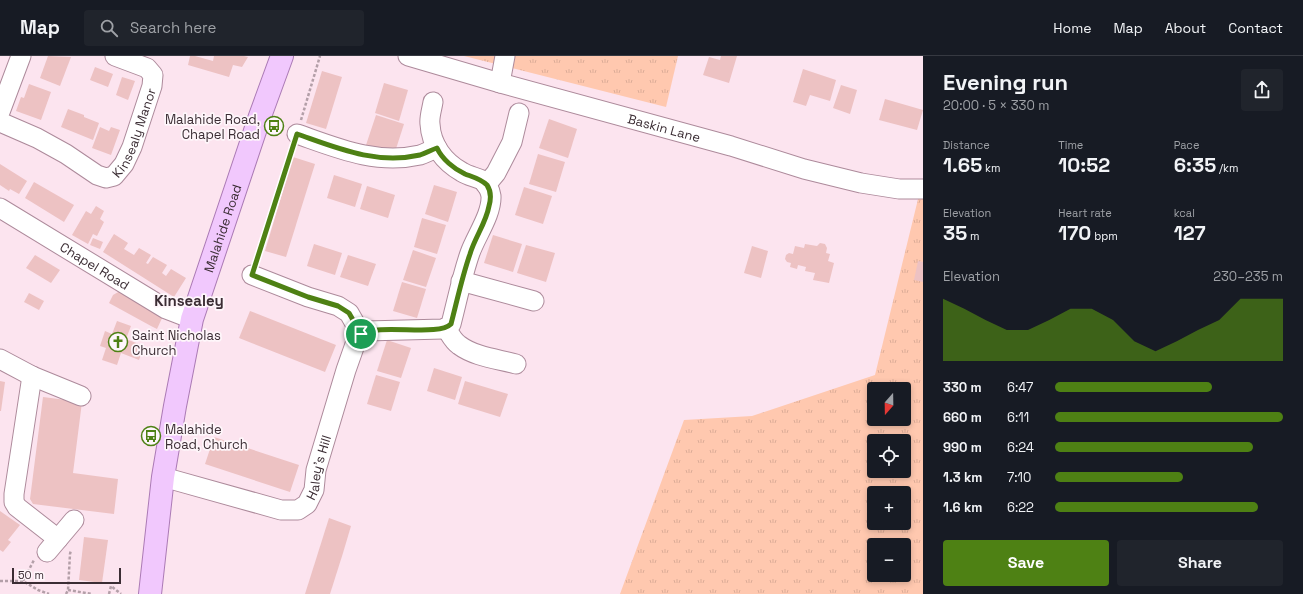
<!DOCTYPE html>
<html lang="en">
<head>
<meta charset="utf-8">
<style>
  :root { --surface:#171b24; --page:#20242c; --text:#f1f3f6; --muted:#9ea1a6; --line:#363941; --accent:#4e8114 }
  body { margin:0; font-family:"Space Grotesk",sans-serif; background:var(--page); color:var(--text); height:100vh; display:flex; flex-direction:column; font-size:15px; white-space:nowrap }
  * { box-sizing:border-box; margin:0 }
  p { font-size:13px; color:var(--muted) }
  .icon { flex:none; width:22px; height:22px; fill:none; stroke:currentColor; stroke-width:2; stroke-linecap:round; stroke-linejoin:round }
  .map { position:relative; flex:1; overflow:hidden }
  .panel { display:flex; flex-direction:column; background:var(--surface); width:380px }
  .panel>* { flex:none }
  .needle { width:26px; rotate:200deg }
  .controls { position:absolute; left:867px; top:326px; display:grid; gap:8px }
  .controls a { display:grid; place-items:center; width:44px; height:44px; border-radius:4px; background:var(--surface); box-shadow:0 2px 6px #0003; font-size:20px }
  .scale { position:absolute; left:12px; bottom:10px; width:109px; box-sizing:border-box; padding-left:4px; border:2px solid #3b2d34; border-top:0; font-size:11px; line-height:14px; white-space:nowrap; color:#3b2d34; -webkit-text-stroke:3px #fef6fa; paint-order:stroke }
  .pin { position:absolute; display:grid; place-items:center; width:34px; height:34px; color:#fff; margin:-17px; border:2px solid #fff; border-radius:50%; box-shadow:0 1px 4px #0007 }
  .round { display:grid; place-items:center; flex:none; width:42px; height:42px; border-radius:4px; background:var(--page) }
  .head { display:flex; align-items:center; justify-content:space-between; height:68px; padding:0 20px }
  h1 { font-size:22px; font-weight:800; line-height:30px }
  .stats { display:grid; grid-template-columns:repeat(3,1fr); gap:6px; height:68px; padding:4px 20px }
  .stats div { display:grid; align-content:center }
  .stats b { font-size:20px; font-weight:800 }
  .stats small { font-size:11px; font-weight:400 }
  .stats p { font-size:11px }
  .chart { height:112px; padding:8px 20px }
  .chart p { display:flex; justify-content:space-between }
  .chart svg { width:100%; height:72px; margin-top:4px; fill:var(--accent); opacity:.7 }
  .button { display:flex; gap:8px; margin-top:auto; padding:8px 20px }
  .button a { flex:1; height:46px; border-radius:4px; background:var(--accent); color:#fff; font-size:16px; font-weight:800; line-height:46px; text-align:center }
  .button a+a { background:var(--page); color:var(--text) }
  ul { padding:0 20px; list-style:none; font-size:13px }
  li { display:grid; grid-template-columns:64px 48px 1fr; align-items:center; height:30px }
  li i { height:10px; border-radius:5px; background:var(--accent) }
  header { display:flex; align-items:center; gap:24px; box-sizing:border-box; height:56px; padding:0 20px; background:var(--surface); border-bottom:1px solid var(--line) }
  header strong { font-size:19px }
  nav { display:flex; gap:22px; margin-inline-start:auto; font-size:14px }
  .search { width:280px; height:36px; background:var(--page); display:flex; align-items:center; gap:10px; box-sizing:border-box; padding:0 14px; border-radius:4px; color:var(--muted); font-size:15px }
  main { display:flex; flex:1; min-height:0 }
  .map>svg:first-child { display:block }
  .grass { fill:url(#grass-tufts); fill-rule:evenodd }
  .building { fill:#edc2c3 }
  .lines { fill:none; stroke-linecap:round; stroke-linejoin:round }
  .minor-casing { stroke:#ad8a9b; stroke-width:21 }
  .major-casing { stroke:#ab7ab5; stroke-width:24 }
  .path { stroke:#b39fa8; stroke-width:2.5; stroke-dasharray:3 2; stroke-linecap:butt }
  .minor { stroke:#fff; stroke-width:19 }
  .major { stroke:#f1c8fd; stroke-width:22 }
  .route-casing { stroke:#fff; stroke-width:8 }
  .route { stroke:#4e8114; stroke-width:5 }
  .labels { text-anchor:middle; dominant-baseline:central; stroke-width:3.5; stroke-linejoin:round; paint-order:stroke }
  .poi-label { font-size:13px; fill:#3b2d34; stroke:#fef6fa; text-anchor:start }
  .street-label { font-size:13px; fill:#3b2d34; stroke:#fef6fa }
  .quarter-label { font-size:15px; font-weight:bold; fill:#3b2d34; stroke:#fef6fa }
</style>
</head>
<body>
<header>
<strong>Map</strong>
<div class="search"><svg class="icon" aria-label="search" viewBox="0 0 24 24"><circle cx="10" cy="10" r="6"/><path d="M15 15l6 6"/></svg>Search here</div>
<nav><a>Home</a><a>Map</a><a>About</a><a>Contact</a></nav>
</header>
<main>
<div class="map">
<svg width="923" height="538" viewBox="0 0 923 538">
  <defs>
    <pattern id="grass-tufts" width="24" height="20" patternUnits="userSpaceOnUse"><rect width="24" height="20" fill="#ffc8af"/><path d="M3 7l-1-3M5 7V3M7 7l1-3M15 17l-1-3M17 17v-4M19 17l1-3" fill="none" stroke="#dbac97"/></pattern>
  </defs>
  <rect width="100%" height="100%" fill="#fce4ef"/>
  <!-- grass -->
  <g class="grass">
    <path d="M464,0h214l-12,51z"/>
    <path d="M920,135h3v403h-303l64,-174 68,-4 123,-41zM874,333h30v30h-30zM874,385h30v30h-30zM874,437h30v30h-30zM874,489h30v30h-30z"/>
  </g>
  <!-- building -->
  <g class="building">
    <path d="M48,0l23,1 -11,29 -20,-8z"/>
    <path d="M190,0h5l18,5 1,-5h30l4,1 -6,10 -9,-2 -4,12 -41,-12z"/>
    <path d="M721,0h16l-8,27 -26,-8 6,-18 11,3z"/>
    <path d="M95,11l18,7 -5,13 -18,-7z"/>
    <path d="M803,13l33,11 -6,21 -20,-6 -4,11 -13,-4z"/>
    <path d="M322,15l20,6 -16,52 -20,-6z"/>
    <path d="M122,21l13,4 -7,19 -12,-5z"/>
    <path d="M384,27l24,7 -9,31 -24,-8z"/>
    <path d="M29,28l22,8 -10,28 -25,-9 5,-14 3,1z"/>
    <path d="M841,29l16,5 -7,24 -17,-6z"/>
    <path d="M885,43l38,11 -6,20 -38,-10z"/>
    <path d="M68,53l16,6v2l15,6 -6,17 -32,-13z"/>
    <path d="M376,59l28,9 -10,31 -28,-10z"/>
    <path d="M549,63l28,10 -9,29 -29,-10z"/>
    <path d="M100,71l9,4 2,-4 9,3 -9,25 -19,-7z"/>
    <path d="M538,98l27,8 -9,30 -27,-8z"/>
    <path d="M293,101l22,7 -29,93 -21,-6z"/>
    <path d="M0,108l27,17 -8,13 -9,-5 -1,2 -9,-6z"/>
    <path d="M334,119l28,9 -7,23 -28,-9z"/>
    <path d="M34,126l40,23 -10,17 -39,-24z"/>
    <path d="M434,129l23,7 -9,30 -23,-8z"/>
    <path d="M367,130l28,9 -7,23 -28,-9z"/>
    <path d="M524,131l28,9 -9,28 -28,-9z"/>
    <path d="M96,150l8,5 -4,8 4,3 -7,14 -4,-2 -5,10 -16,-9 14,-24 5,3z"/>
    <path d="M422,162l24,7 -9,29 -23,-7z"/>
    <path d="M114,178l14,9 -4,6 10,6 5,-7 12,7 -5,8 2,1 5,-7 14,8 -5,8 4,3 5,-7 15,9 -12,19 -71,-45z"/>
    <path d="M493,179l29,9 -9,28 -29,-9z"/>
    <path d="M93,182l10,4 -3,7 -10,-4z"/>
    <path d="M820,187l5,1 2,4 -1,5 4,1 -2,7 6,2 -5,20 -16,-3 2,-7 -10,-2 1,-4 -8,-2 -1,4 -7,-2 1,-4 -4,-1 -2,-3 1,-4 3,-2 4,1 2,-8 9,2 1,-4 12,2z"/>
    <path d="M314,188l28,9 -7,22 -28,-9z"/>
    <path d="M526,189l29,8 -9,29 -29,-9z"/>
    <path d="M752,190l16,5 -7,27 -17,-5z"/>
    <path d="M413,194l23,8 -10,29 -23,-7z"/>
    <path d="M35,199l25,15 -9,13 -25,-15z"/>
    <path d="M348,199l28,9 -8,22 -28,-9z"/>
    <path d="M918,205l5,1v20l-9,-2z"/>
    <path d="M402,226l24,7 -9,29 -24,-7z"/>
    <path d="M120,235l43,25 -6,13 -6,-3 -42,-23 4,-8z"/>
    <path d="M29,237l15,8 -5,9 -15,-8z"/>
    <path d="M250,255l86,34 -11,27 -86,-34z"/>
    <path d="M117,265l14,5 -5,13 18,7 -5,14 -18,-7 -4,12 -15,-5 4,-12 -6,-2 5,-15 7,3z"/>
    <path d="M387,284l24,8 -10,30 -24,-7z"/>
    <path d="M434,312l28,9 -7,23 -28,-9z"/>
    <path d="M376,319l24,7 -9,29 -24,-7z"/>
    <path d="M0,325l5,1 -4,29h-1z"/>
    <path d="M465,325l43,13 -8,23 -42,-13z"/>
    <path d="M43,341l39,5 -9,71 45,6 -4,35 -81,-10 -3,-5z"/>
    <path d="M214,381l85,28 -9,27 -85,-28z"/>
    <path d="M0,455l20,14 -12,15 3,2 -8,10 -3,-2z"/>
    <path d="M329,462l22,8 -8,27 -13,41h-25z"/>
    <path d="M84,481l24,3 -6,43 -23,-3z"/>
  </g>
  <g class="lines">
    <!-- minor casing -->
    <g class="minor-casing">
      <g id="minor">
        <path id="s1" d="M408,0l92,27 231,63 73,23 57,14 38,6h24"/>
        <path d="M500,27l5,-27"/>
        <path d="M0,56l21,-56"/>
        <path id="s2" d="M0,66l37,16 29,16 31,21 9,3 8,-2 10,-12 8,-17 20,-61 1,-11 -6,-7 -32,-12"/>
        <path d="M297,78c40,14 79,31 123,21 6,-2 11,-5 17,-7"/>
        <path d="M486,129l10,-12 16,-31 7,-29"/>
        <path id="s3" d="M0,152l166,101 26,10"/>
        <path d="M252,219l56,22 30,9 11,7 12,21"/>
        <path d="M461,225l73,20"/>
        <path d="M446,272c4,6 7,13 13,17 16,12 39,14 57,19"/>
        <path d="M0,303l32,17 49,20"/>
        <path d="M32,320l-18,118v8l3,5 41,32"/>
        <path id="s4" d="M163,421l118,33h17l9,-6 7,-14 2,-20 30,-100 12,-34 8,-5 77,-2 6,-3 2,-2c6,-23 11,-48 19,-71 6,-17 22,-39 21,-57 -1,-6 -4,-12 -9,-16 -6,-3 -14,-4 -20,-8 -18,-10 -31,-27 -32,-48 -1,-7 2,-15 3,-22"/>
        <path d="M47,496l27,-32"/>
      </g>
    </g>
    <!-- major casing -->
    <g class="major-casing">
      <g id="major">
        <path id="s5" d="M150,538l13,-117 12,-71 17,-87 67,-200 23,-63"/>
      </g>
    </g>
    <!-- path -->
    <g class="path">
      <path d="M301,64l19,-64"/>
      <path d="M256,205l36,-112"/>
      <path d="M0,525h23l15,9 11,4"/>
      <path d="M23,525l11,-21"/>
      <path d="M68,534l24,4"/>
      <path d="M66,538l2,-4 2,-36 1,-4"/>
      <path d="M109,538l2,-8 10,8"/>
    </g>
    <!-- minor -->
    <use href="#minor" class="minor"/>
    <!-- major -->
    <use href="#major" class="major"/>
  </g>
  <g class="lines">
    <!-- route casing -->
    <g class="route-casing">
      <path id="route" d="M297,78c40,14 79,31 123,21 6,-2 11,-5 17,-7 5,11 17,21 28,26 8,3 16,5 22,11 4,6 4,14 2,21 -3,17 -14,31 -19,48 -8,23 -13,47 -19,70 -13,13 -70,-1 -90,10l-12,-21 -11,-7 -30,-9 -56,-22z"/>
    </g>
    <!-- route -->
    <use href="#route" class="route"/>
  </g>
  <!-- icons -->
  <defs>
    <g id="bus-ring" transform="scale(1)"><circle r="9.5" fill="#fef6fa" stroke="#4e8114" stroke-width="1.5"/><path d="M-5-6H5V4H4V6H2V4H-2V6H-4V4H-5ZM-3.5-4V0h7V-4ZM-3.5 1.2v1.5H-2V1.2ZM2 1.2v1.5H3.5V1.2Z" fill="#4e8114"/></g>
    <g id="church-ring" transform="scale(1)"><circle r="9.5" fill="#fef6fa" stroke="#4e8114" stroke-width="1.5"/><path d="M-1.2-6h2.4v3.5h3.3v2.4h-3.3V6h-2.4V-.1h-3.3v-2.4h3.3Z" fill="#4e8114"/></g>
  </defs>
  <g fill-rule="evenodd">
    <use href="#bus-ring" x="274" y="70"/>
    <use href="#church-ring" x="118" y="286"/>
    <use href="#bus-ring" x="151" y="380"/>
  </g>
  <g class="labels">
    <!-- poi labels -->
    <g class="poi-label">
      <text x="260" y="63" text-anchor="end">Malahide Road,<tspan x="260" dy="15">Chapel Road</tspan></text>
      <text x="132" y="279">Saint Nicholas<tspan x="132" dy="15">Church</tspan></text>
      <text x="165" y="373">Malahide<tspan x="165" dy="15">Road, Church</tspan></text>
    </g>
    <!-- street labels -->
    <g class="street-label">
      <text stroke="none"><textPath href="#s1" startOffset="266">Baskin Lane</textPath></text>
      <text stroke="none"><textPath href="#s2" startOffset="177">Kinsealy Manor</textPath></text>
      <text stroke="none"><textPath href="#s5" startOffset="374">Malahide Road</textPath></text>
      <text stroke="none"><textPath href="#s3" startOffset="111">Chapel Road</textPath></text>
      <text stroke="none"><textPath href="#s4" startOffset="189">Haley's Hill</textPath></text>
    </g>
    <!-- quarter labels -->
    <g class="quarter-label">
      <text x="189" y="244">Kinsealey</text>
    </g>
  </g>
</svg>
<div class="controls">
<a><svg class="needle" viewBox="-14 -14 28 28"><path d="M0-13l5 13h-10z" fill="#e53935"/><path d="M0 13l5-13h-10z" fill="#9ea1a6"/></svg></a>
<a><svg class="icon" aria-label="locate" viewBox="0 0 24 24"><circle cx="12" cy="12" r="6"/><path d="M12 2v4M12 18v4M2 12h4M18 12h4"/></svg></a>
<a>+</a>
<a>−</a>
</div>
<div class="scale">50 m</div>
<div class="pin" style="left:361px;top:278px;background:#1e9e55"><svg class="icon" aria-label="arrive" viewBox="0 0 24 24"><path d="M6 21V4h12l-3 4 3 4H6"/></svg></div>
</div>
<section class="panel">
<div class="head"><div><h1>Evening run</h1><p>20:00 · 5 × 330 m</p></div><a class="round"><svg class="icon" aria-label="share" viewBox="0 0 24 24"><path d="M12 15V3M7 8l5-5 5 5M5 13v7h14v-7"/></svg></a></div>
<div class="stats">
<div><p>Distance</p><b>1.65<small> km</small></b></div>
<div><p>Time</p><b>10:52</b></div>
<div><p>Pace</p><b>6:35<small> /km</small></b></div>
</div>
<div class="stats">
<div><p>Elevation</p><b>35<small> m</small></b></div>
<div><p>Heart rate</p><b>170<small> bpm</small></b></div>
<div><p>kcal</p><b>127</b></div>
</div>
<div class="chart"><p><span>Elevation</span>230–235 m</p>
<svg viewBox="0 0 160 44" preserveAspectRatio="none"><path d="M0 44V6L10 12L20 19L30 25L40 25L50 19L60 12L70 12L80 19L90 32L100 38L110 32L120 25L130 19L140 6L150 6L160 6V44z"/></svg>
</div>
<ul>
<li><b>330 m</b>6:47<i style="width:69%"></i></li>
<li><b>660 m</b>6:11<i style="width:100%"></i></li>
<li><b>990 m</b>6:24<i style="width:87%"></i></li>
<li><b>1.3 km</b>7:10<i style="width:56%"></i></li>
<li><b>1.6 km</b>6:22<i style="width:89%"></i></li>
</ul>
<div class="button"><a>Save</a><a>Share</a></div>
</section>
</main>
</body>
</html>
